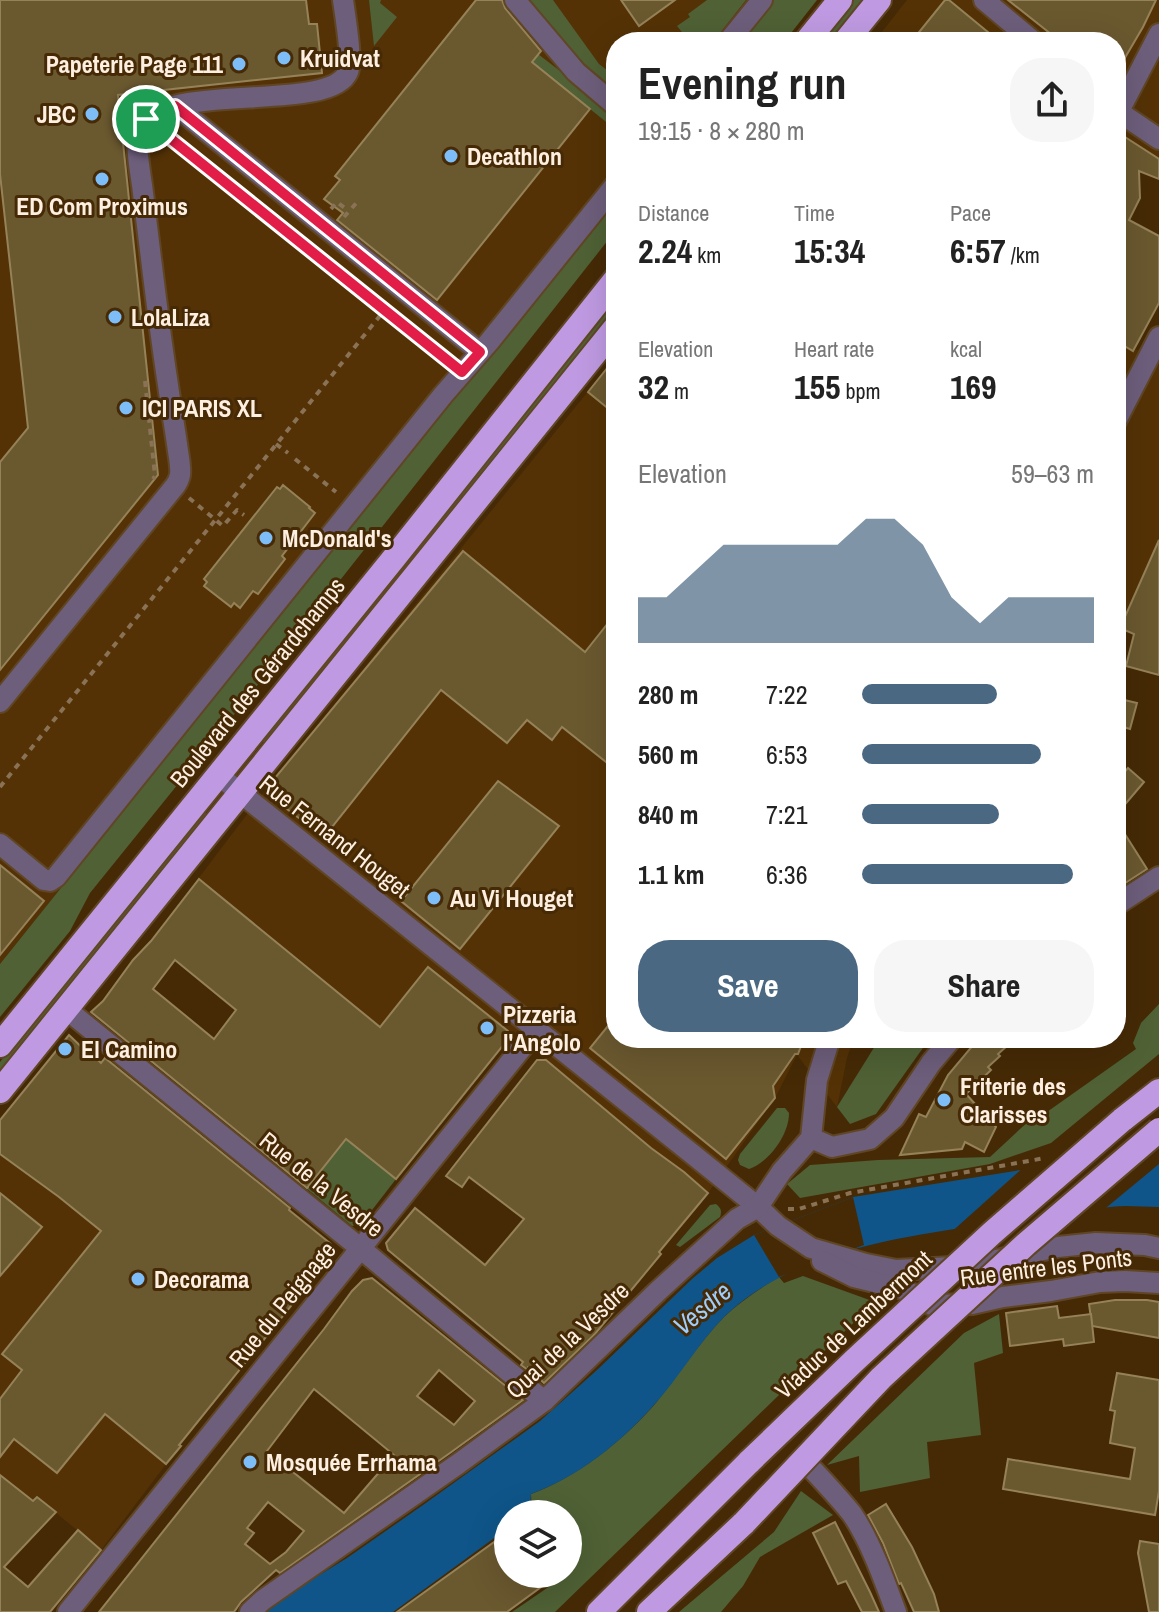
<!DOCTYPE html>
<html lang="en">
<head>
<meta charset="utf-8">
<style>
  :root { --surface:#fff; --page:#f6f6f6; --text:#222; --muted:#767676; --accent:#4b6883 }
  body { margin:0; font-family:"Archivo Narrow",sans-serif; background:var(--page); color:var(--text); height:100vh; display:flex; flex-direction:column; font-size:30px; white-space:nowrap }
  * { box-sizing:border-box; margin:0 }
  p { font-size:26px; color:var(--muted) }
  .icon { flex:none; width:44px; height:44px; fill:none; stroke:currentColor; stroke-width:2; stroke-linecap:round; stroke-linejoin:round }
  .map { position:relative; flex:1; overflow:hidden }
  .panel { position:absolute; left:606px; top:32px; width:520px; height:1016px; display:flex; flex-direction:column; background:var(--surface); border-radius:32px; box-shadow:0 8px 32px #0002 }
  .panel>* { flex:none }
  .tools { position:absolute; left:494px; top:1500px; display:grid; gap:16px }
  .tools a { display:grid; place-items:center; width:88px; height:88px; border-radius:50%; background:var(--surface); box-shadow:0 8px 32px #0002; font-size:40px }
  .pin { position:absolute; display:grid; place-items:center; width:68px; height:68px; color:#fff; margin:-34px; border:4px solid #fff; border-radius:50%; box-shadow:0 2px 8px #0007 }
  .round { display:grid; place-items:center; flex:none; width:84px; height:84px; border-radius:32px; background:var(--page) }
  .summary { display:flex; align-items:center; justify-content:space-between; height:136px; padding:0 32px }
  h1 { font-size:44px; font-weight:800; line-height:60px }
  .stats { display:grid; grid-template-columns:repeat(3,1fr); gap:12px; height:136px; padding:8px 32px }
  .stats div { display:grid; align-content:center }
  .stats b { font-size:34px; font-weight:800 }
  .stats small { font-size:22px; font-weight:400 }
  .stats p { font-size:22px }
  .chart { height:224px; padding:16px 32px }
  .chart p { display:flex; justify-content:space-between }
  .chart svg { width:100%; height:144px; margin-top:8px; fill:var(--accent); opacity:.7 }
  .action { display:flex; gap:16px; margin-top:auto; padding:16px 32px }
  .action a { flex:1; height:92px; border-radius:32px; background:var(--accent); color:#fff; font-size:32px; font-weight:800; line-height:92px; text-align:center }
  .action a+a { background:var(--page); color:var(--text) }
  ul { padding:0 32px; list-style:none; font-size:26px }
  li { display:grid; grid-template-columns:128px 96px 1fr; align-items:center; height:60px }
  li i { height:20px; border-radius:10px; background:var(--accent) }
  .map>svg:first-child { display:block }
  .built { fill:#543206 }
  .green { fill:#4f6135 }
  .water { fill:#0f5589 }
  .pier { fill:#462a06 }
  .building { fill:#6a582f; stroke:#958258; stroke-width:2; fill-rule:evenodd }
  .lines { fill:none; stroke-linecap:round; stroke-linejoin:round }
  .minor-casing { stroke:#604625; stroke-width:24 }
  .highway-casing { stroke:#604625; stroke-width:28 }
  .path { stroke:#897256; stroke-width:4; stroke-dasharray:6 6; stroke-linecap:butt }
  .minor { stroke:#6d5e7b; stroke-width:20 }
  .highway { stroke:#bf9ae2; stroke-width:24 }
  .highway-bridge-casing { stroke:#604625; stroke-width:28; stroke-linecap:butt }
  .highway-bridge { stroke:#bf9ae2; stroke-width:24 }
  .route-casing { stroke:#fff; stroke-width:16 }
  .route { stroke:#e11d48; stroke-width:10 }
  .poi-dot { fill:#7dbef9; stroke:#462a06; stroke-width:3 }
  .labels { text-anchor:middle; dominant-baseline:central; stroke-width:6; stroke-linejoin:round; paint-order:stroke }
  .poi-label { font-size:24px; font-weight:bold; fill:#feefe0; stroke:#462a06; text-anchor:start }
  .street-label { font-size:24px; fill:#feefe0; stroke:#462a06 }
  .water-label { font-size:26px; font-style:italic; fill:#9dcefc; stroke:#462a06 }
</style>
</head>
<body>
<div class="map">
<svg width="1159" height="1612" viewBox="0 0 1159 1612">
  <rect width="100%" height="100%" fill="#462a06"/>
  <!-- built -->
  <g class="built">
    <path d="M0,0h774l-34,42h-124v153l-616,769z"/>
    <path d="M907,0h101l53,42h-187z"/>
    <path d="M1079,0h80v159l-30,-20 -5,2 -8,-7v-58l26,-49z"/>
    <path d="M1116,237l43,21v45l-25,47 25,-1v292l-39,-12 -4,6z"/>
    <path d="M616,357v681h238l-7,20 -10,49 -40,-52 -22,43 -67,95 -57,-45 -105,-88 -82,-64 -10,109 -58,74 -50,-40 -40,49 -62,-51 23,-30 -31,-97 -85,-69 119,-157z"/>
    <path d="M143,1092l-38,322 61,50 -65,86 -64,-53 -37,45v-388l26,18z"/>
  </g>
  <!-- green -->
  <g class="green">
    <path d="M369,0h12l-1,3 17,14 -23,29z"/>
    <path d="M526,0h27l46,64 17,13v20l-29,-23z"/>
    <path d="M707,0h39l-33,42h-23l-13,-16 13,-9 -2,-3z"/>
    <path d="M774,0h43l-33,42h-44z"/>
    <path d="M854,0h10l-33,42h-11z"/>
    <path d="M538,54l78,60v16l-84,-68z"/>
    <path d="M616,195v35l-379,481 -147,182 -20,38 -70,86v-53z"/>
    <path d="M616,297v14l-350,433 -6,-5z"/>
    <path d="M206,813l1,3 -207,261v-15l191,-239 12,-9z"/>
    <path d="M1159,1004v50l-108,89 -61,21 -190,34 -13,-14 23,-19 68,-5 112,-3 44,-41 3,3 99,-70 -3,-6 8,-20z"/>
    <path d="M880,1038h50l-54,76 -26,10 -13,-17z"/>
    <path d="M777,1108h8l4,5c0,22 -20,49 -40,56l-9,-4 -2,-5 2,-6z"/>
    <path d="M346,1139l50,40 -34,44 -10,3 -46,-38z"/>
    <path d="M716,1204c5,4 6,7 4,13l-40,30 -4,-2 34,-40z"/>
    <path d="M803,1276l72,26 -320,310h-43l57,-39 -1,-59h-36l-1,-20c45,-16 93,-54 124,-90 23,-28 43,-60 69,-87 16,-15 36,-29 55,-40l5,6z"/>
    <path d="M999,1314l4,39 -29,10 7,72 -54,7 3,36 -70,14 -1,-36 -32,9 137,-132z"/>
    <path d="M801,1491l32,24 -73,42 -17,29 -22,26h-42l95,-80z"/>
  </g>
  <!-- water -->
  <path class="water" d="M1133,1152l26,5v50c-16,0 -33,-2 -49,0 -36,3 -72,10 -108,15 -93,14 -206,26 -277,94 -27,27 -46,62 -72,90 -33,37 -75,71 -122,88l-1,18 -3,2h-19v14l-115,84h-127l37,-27 44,-27 76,-53 117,-84 57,-51 95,-91 25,-21 37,-23 99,-38z"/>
  <!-- pier -->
  <g class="pier">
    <path d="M1133,1148l26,5v11l-58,48 -153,23 78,-70z"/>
    <path d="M853,1197l11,48 -85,32 -25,-42z"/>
  </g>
  <!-- building -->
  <g class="building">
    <path d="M0,0h306l3,24h8l5,49 -204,22 40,380 -158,195v-208l28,-34 -28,-254z"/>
    <path d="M476,0h26l3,8 36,43 -9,11 58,47 -153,191 -100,-80 6,-7 -19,-14 16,-19 -5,-4z"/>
    <path d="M621,0h54l-36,26z"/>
    <path d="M945,0h4l51,42h-89z"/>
    <path d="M1008,0h148l-13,27 -27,46v-31h-55z"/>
    <path d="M1125,137l34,22v20l-20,-8 1,27 -11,22 30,16v67l-26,48 -17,-10v-185h3z"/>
    <path d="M616,357v58l-28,-23z"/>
    <path d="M283,485l27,22 -1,1 6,5 -33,43 3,3 -27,35 -5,-3 -13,17 -6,-5 -3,4 -27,-21 3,-4 -3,-3 73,-92 3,2z"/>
    <path d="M1159,540v135l-33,-9 8,-32 -14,-6z"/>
    <path d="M463,551l122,101 31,-39v157l-54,-43 -10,13 -25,-20 -20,23 -66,-53 -117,147 -49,-37 -5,-16z"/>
    <path d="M1116,698l21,5 -7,26 -14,-4z"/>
    <path d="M1128,768l16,14 -28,33v-33z"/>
    <path d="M498,781l61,45 -99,123 -59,-48z"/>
    <path d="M1116,820l31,49 -31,20z"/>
    <path d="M0,865l44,36 -44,54z"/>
    <path d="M199,879l181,148 48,-60 80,64 1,7 -113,141 -50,-40 -39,49 -216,-176 12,-11 30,-41 18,-19zM175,960l61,50 -22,29 -61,-50z"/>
    <path d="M616,1016v22h188l-6,16h-3l-22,32 2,12 -49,61 -136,-111z"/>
    <path d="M69,1035l24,23 1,-2 7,7 4,-5 185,150 -1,2 42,34 1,11 -153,190 2,1 -15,18 -61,-50 -48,59 -43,-34 -14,18v-58l22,-29 -20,-16 99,-123 -42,-34 -59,-43v-34z"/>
    <path d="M979,1038h37l-18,16 2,2 -12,11 3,3 -25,24 30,33 -12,25 -19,-10 -3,7 -62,6 19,-41 7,3 22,-42z"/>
    <path d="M537,1060h9l105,88 33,24 24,21 -49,59 2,2 -66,80 -51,49 -16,-15v2l-7,-5 2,-3 -135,-112 -2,-7 29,-35 70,57 39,-46 -55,-42 -7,10 -16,-11z"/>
    <path d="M0,1193l42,34 -42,49z"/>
    <path d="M372,1278l151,122 -73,53 -170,120 -4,-3 -35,32 -7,10h-135l225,-283 28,-38 11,-11zM439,1370l36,31 -21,24 -37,-29zM314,1389l80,66 -50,58 -77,-62zM268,1502l36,29 -18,21 -16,12 -25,-20 9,-11 -7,-5z"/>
    <path d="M1115,1300h32l12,2v36l-67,-12 -3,-22z"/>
    <path d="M1057,1306l2,12 32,-4 3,28 -30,4 -1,-7 -53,7 -4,-33z"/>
    <path d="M1117,1373l42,7v111l-4,24 -152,-26 5,-30 122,20 5,-31 -25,-5 5,-32 -5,-1z"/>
    <path d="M0,1475l33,26 4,-4 19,15 -52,55 24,20 50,-57 23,20 -51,62h-50z"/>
    <path d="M886,1504l26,43 22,47 5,18h-25l-13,-29 -2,1 -16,-41 -15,-28z"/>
    <path d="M835,1522l35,70 9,20h-17l-16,-31 -8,3 -25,-51z"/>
    <path d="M508,1532v42h51l-52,38h-110z"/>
    <path d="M1140,1541l19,3v68h-10l-11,-59z"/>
  </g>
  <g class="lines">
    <!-- minor casing -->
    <g class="minor-casing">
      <g id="minor">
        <path d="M515,0l61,72 40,34"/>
        <path d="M984,0l50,42"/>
        <path d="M728,42l34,-42"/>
        <path d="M175,106l305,246"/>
        <path d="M1116,110l43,29"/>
        <path d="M1116,117l43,-83"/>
        <path d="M1116,421l43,-84"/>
        <path d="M0,702l175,-216c3,-4 4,-6 5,-11 1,-7 -1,-17 -2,-24 -3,-22 -7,-44 -10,-66 -10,-64 -17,-128 -25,-192 -2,-19 -8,-42 -4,-60 10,-56 190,-17 209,-61 5,-11 -3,-57 -5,-72"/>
        <path d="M218,775l473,378 67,54 20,19 33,22 55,16 30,6 57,-3 48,-8 57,-12 38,-4 49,2 14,3"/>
        <path d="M0,844l44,36 6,1 6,-4 387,-482 46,-53 127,-158"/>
        <path d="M1116,905l43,-28"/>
        <path d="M66,1009l294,239 184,153"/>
        <path d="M811,1138l21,9 38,-8 24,-21 37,-55 21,-25"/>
        <path d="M822,1261l32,16 49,12 29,16 40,-1 31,-7 48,-6 49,-9 25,-1 34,2"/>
        <path d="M814,1471c13,14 26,28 38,43 18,26 33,68 44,98"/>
        <path d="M68,1612l469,-583"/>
        <path d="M250,1612l13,-12 195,-136 86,-63 114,-110 79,-72 21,-12 24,-36 29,-33 6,-58 13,-42"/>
      </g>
    </g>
    <!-- highway casing -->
    <g class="highway-casing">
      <g id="highway">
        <path d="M806,42l34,-42"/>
        <path d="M845,42l34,-42"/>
        <path d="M0,1045l394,-487 222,-279"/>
        <path d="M0,1091l616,-764"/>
        <path d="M1122,1120l37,-29"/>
        <path d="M599,1612l151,-151"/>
        <path d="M649,1612l95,-89"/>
      </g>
    </g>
    <!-- path -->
    <g class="path">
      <path d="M161,131l287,229"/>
      <path d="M331,209l6,-7 9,7"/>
      <path d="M344,217l14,-16"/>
      <path d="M145,381l10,95 -2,3"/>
      <path d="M276,444l12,9"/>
      <path d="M295,459l41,33"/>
      <path d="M189,498l34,28 14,-16 7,5"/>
      <path d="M0,787l387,-480"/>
      <path d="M788,1209h11l51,-16 195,-35"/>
    </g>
    <!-- minor -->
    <use href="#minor" class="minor"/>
    <!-- highway -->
    <use href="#highway" class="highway"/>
    <!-- highway-bridge casing -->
    <g class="highway-bridge-casing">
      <g id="highway-bridge">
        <path d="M750,1461l105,-101 137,-127 130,-113"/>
        <path d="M744,1523l137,-145 145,-134 133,-114"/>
      </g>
    </g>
    <!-- highway-bridge -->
    <use href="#highway-bridge" class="highway-bridge"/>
  </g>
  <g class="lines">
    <!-- route casing -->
    <g class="route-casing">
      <path id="route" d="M175,106l305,246 -18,20 -316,-253 8,-7z"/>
    </g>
    <!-- route -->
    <use href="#route" class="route"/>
  </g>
  <!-- markers -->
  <g class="poi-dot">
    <circle cx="284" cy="58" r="8"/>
    <circle cx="239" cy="64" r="8"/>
    <circle cx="92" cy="114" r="8"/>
    <circle cx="451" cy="156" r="8"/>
    <circle cx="102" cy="179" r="8"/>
    <circle cx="115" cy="317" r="8"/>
    <circle cx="126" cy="408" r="8"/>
    <circle cx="266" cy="538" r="8"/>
    <circle cx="434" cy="898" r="8"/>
    <circle cx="487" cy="1028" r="8"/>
    <circle cx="65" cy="1049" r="8"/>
    <circle cx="944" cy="1100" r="8"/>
    <circle cx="138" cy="1279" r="8"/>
    <circle cx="250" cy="1462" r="8"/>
  </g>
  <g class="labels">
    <!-- poi labels -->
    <g class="poi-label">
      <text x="300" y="58">Kruidvat</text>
      <text x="223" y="64" text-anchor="end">Papeterie Page 111</text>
      <text x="76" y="114" text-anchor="end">JBC</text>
      <text x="467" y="156">Decathlon</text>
      <text x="102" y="206" text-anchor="middle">ED Com Proximus</text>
      <text x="131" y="317">LolaLiza</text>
      <text x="142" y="408">ICI PARIS XL</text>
      <text x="282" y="538">McDonald's</text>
      <text x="450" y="898">Au Vi Houget</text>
      <text x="503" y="1014">Pizzeria<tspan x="503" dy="28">l'Angolo</tspan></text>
      <text x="81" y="1049">El Camino</text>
      <text x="960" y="1086">Friterie des<tspan x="960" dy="28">Clarisses</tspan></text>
      <text x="154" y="1279">Decorama</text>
      <text x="266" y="1462">Mosquée Errhama</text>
    </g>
    <!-- street labels -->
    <g class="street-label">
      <text transform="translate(257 682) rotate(-51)">Boulevard des Gérardchamps</text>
      <text transform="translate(335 836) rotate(38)">Rue Fernand Houget</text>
      <text transform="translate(322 1184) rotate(39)">Rue de la Vesdre</text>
      <text transform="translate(1046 1267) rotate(-7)">Rue entre les Ponts</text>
      <text transform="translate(282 1304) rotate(-51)">Rue du Peignage</text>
      <text transform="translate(853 1324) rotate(-43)">Viaduc de Lambermont</text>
      <text transform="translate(567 1340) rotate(-43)">Quai de la Vesdre</text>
    </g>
    <!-- water labels -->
    <g class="water-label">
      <text transform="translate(702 1308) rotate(-40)">Vesdre</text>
    </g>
  </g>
</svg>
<div class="tools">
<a><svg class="icon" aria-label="layers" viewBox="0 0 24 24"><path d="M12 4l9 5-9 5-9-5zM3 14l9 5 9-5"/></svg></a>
</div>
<div class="pin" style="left:146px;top:119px;background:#1e9e55"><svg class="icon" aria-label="arrive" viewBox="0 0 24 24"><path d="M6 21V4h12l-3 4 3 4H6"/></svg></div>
<section class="panel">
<div class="summary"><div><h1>Evening run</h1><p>19:15 · 8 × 280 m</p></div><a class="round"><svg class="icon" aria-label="share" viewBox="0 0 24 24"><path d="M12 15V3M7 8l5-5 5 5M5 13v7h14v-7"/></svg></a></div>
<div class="stats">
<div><p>Distance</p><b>2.24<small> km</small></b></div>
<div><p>Time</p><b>15:34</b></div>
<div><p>Pace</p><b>6:57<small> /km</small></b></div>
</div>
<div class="stats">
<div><p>Elevation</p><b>32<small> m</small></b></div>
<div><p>Heart rate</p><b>155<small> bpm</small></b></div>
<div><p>kcal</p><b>169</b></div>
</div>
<div class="chart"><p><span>Elevation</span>59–63 m</p>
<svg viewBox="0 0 160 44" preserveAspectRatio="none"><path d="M0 44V30L10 30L20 22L30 14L40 14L50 14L60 14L70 14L80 6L90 6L100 14L110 30L120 38L130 30L140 30L150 30L160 30V44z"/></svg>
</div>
<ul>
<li><b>280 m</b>7:22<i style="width:58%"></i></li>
<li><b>560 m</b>6:53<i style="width:77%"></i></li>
<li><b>840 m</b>7:21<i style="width:59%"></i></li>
<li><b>1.1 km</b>6:36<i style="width:91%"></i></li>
</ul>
<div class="action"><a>Save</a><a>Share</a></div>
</section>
</div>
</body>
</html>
